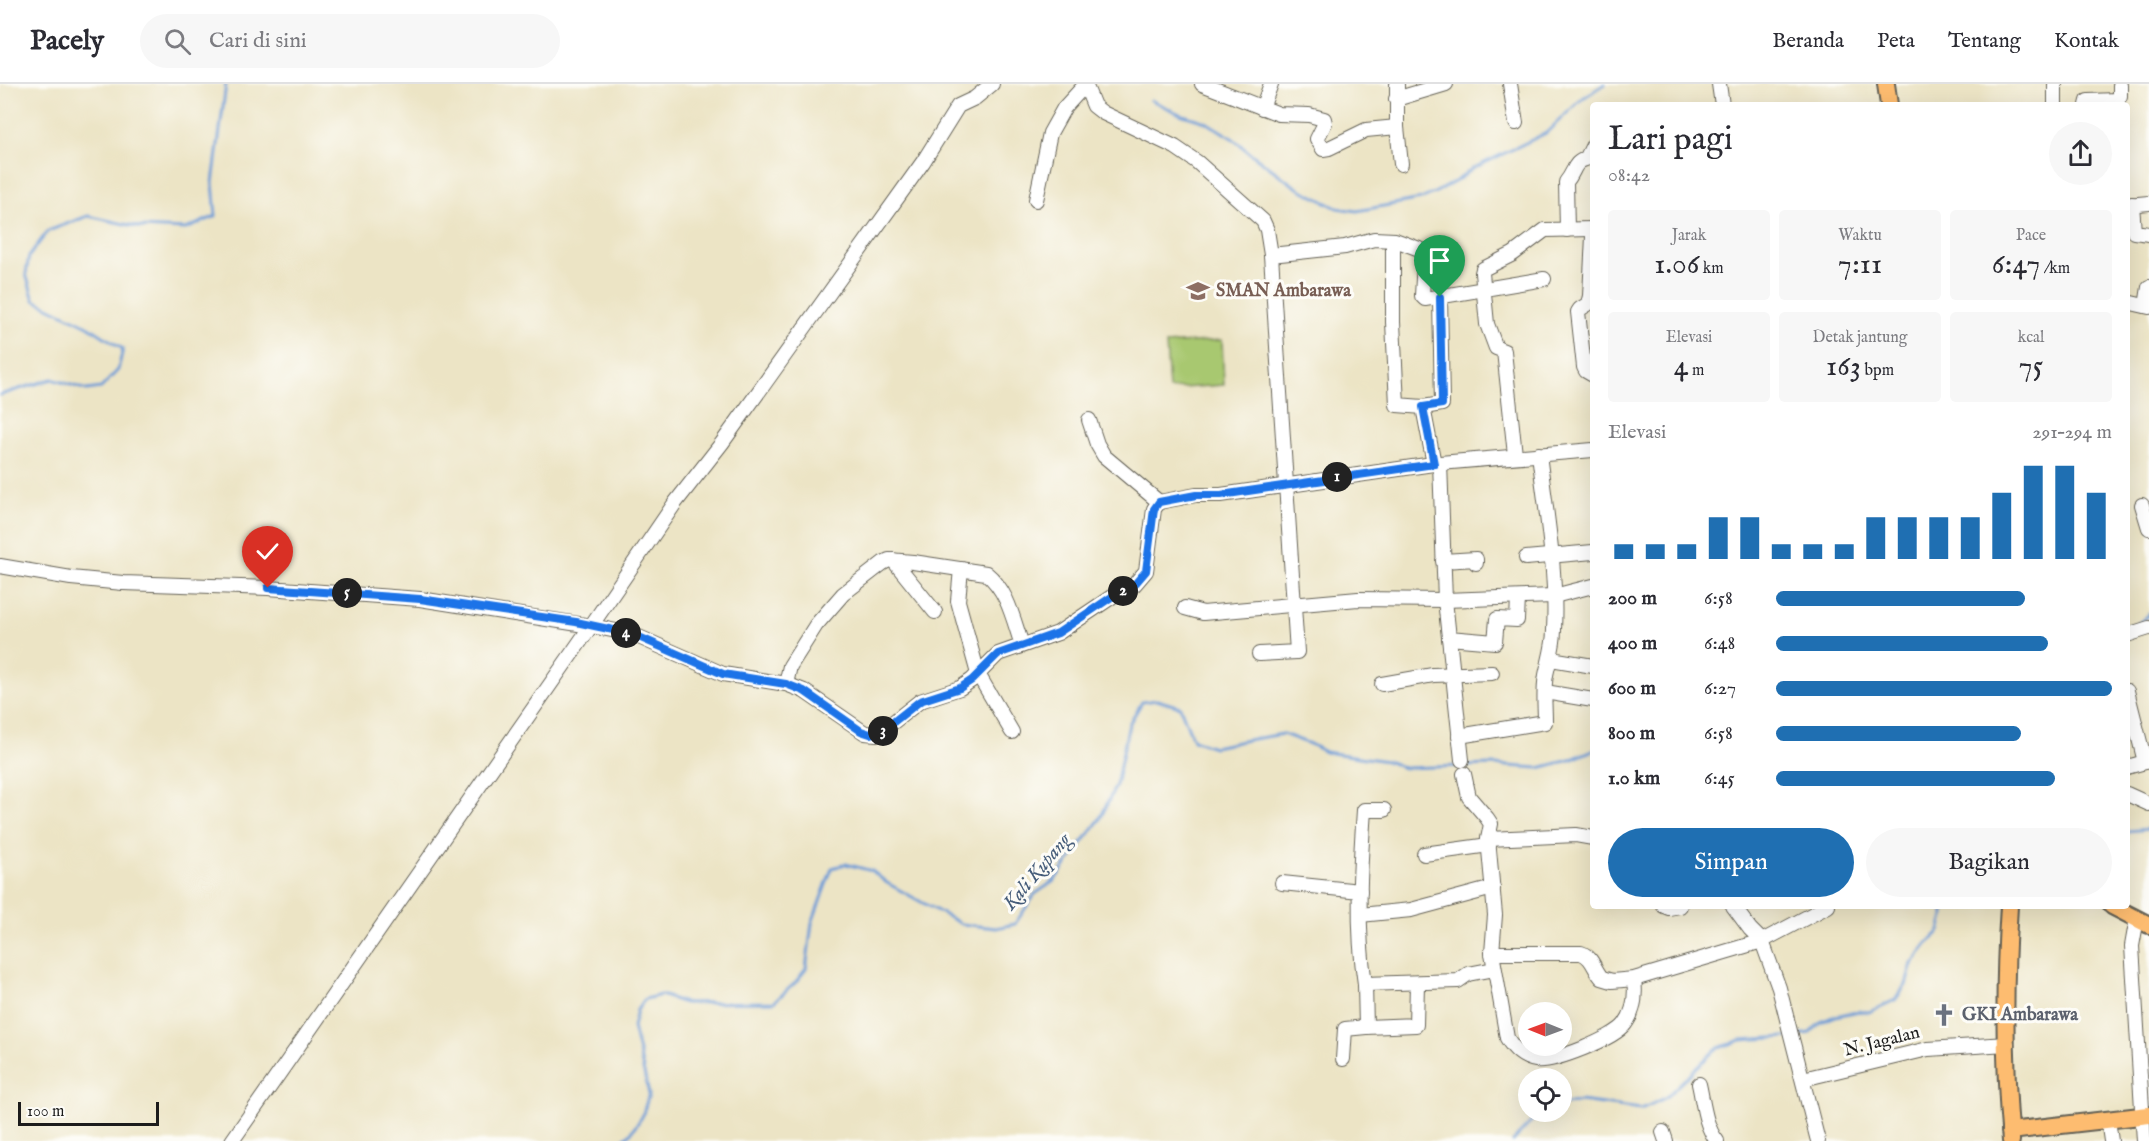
<!DOCTYPE html>
<html lang="id">
<head>
<meta charset="utf-8">
<style>
  :root { --surface:#fff; --page:#f7f7f7; --text:#2b2b33; --muted:#7c7c81; --line:#e1e1e2; --accent:#1f6fb2 }
  body { margin:0; font-family:"IM FELL English",serif; background:var(--page); color:var(--text); height:100vh; display:flex; flex-direction:column; font-size:22px; white-space:nowrap }
  * { box-sizing:border-box; margin:0 }
  p { font-size:20px; color:var(--muted) }
  .icon { flex:none; width:33px; height:33px; fill:none; stroke:currentColor; stroke-width:2; stroke-linecap:round; stroke-linejoin:round }
  .map { position:relative; flex:1; overflow:hidden }
  .sheet { position:absolute; left:1590px; top:18px; width:540px; height:807px; display:flex; flex-direction:column; background:var(--surface); border-radius:6px; box-shadow:0 6px 24px #0002 }
  .sheet>* { flex:none }
  .needle { width:39px; rotate:271deg }
  .controls { position:absolute; left:1518px; top:918px; display:grid; gap:12px }
  .controls a { display:grid; place-items:center; width:54px; height:54px; border-radius:50%; background:var(--surface); box-shadow:0 6px 24px #0002; font-size:30px }
  .scale { position:absolute; left:18px; bottom:15px; width:141px; box-sizing:border-box; padding-left:6px; border:3px solid #1c1c1c; border-top:0; font-size:16px; line-height:21px; white-space:nowrap; color:#1c1c1c; -webkit-text-stroke:4px #fdfcf7; paint-order:stroke }
  .pin { position:absolute; display:grid; place-items:center; width:51px; height:51px; color:#fff; margin:-62px -26px; border-radius:50% 50% 50% 0; rotate:-45deg; box-shadow:0 0 6px #0007 }
  .pin .icon { rotate:45deg }
  .km { position:absolute; width:30px; height:30px; margin:-15px; border-radius:50%; background:#222; color:#fff; font-size:16px; line-height:30px; text-align:center }
  .round { display:grid; place-items:center; flex:none; width:63px; height:63px; border-radius:32px; background:var(--page) }
  .overview { display:flex; align-items:center; justify-content:space-between; height:102px; padding:0 18px }
  h1 { font-size:33px; font-weight:600; line-height:45px }
  .stats { display:grid; grid-template-columns:repeat(3,1fr); gap:9px; height:102px; padding:6px 18px }
  .stats div { display:grid; align-content:center; border-radius:6px; background:var(--page); text-align:center }
  .stats b { font-size:30px; font-weight:600 }
  .stats small { font-size:16px; font-weight:400 }
  .stats p { font-size:16px }
  .chart { height:168px; padding:12px 18px }
  .chart p { display:flex; justify-content:space-between }
  .chart svg { width:100%; height:108px; margin-top:6px; stroke:var(--accent); stroke-width:6 }
  .action { display:flex; gap:12px; margin-top:auto; padding:12px 18px }
  .action a { flex:1; height:69px; border-radius:36px; background:var(--accent); color:#fff; font-size:24px; font-weight:600; line-height:69px; text-align:center }
  .action a+a { background:var(--page); color:var(--text) }
  ul { padding:0 18px; list-style:none; font-size:20px }
  li { display:grid; grid-template-columns:96px 72px 1fr; align-items:center; height:45px }
  li i { height:15px; border-radius:8px; background:var(--accent) }
  header { display:flex; align-items:center; gap:36px; box-sizing:border-box; height:84px; padding:0 30px; background:var(--surface); border-bottom:2px solid var(--line) }
  header strong { font-size:28px }
  nav { display:flex; gap:33px; margin-inline-start:auto; font-size:21px }
  .search { width:420px; height:54px; background:var(--page); display:flex; align-items:center; gap:15px; box-sizing:border-box; padding:0 21px; border-radius:33px; color:var(--muted); font-size:22px }
  .map>svg:first-child { display:block }
  .green { fill:#a8c870; stroke:#627246; stroke-width:1.5 }
  .lines { fill:none; stroke-linecap:round; stroke-linejoin:round }
  .stream { stroke:#6e9cd6; stroke-width:3 }
  .minor-casing { stroke:#656257; stroke-width:16 }
  .major-casing { stroke:#656257; stroke-width:20 }
  .minor { stroke:#fff; stroke-width:14 }
  .major { stroke:#fdbc6f; stroke-width:16 }
  .route-casing { stroke:#fff; stroke-width:12 }
  .route { stroke:#1a73e8; stroke-width:8 }
  .labels { text-anchor:middle; dominant-baseline:central; stroke-width:6; stroke-linejoin:round; paint-order:stroke }
  .education-label { font-size:18px; font-weight:bold; fill:#785e54; stroke:#fdfcf7; text-anchor:start }
  .worship-label { font-size:18px; font-weight:bold; fill:#5b616d; stroke:#fdfcf7; text-anchor:start }
  .street-label { font-size:18px; fill:#1c1c1c; stroke:#fdfcf7 }
  .water-label { font-size:20px; font-style:italic; fill:#455c79; stroke:#fdfcf7 }
</style>
</head>
<body>
<header>
<strong>Pacely</strong>
<div class="search"><svg class="icon" aria-label="search" viewBox="0 0 24 24"><circle cx="10" cy="10" r="6"/><path d="M15 15l6 6"/></svg>Cari di sini</div>
<nav><a>Beranda</a><a>Peta</a><a>Tentang</a><a>Kontak</a></nav>
</header>
<div class="map">
<svg width="2149" height="1057" viewBox="0 0 2149 1057">
  <rect width="100%" height="100%" fill="#fdfcf7"/>
  <filter id="ink" filterUnits="userSpaceOnUse"><feTurbulence type="fractalNoise" baseFrequency=".0167" numOctaves="2"/><feDisplacementMap in="SourceGraphic" scale="12" xChannelSelector="R" yChannelSelector="G"/><feConvolveMatrix kernelMatrix="1 2 1 2 8 2 1 2 1" color-interpolation-filters="sRGB"/></filter>
  <filter id="wash" filterUnits="userSpaceOnUse"><feTurbulence type="fractalNoise" baseFrequency=".008" numOctaves="4" result="noise"/><feDisplacementMap in="SourceGraphic" scale="24" xChannelSelector="R" yChannelSelector="G"/><feGaussianBlur stdDeviation="1.35" result="paint"/><feColorMatrix in="noise" values="0 0 0 0 0 0 0 0 0 0 0 0 0 0 0 0 0 1.4 0 .05"/><feComposite in="paint" operator="in"/></filter>
  <g filter="url(#wash)">
    <rect width="100%" height="100%" fill="#ece4c5"/>
    <!-- green -->
    <path class="green" d="M1222,256l2,45 -55,4 -3,-45z"/>
    <g class="lines">
      <!-- stream -->
      <g class="stream">
        <path d="M1151,16l29,14 26,8 26,16 18,15 46,34 41,21 20,3 64,-12 15,-7 22,-12 14,-11 74,-36 37,-35 22,-14"/>
        <path d="M0,311l52,-16 35,11 14,-2 17,-18 5,-21 -35,-23 -54,-26 -8,-26 3,-18 19,-25 40,-15 50,11 48,2 30,-13 -3,-33 13,-99"/>
        <path d="M2127,542l10,-1 12,-11"/>
        <path d="M2127,747l22,-2"/>
        <path d="M1797,951l13,-2 11,-11 14,-6 24,-5 10,1 26,-12 11,-15 6,-21 17,-22 11,-11 4,-14v-11"/>
        <path d="M1562,1021l18,-4 61,8 24,-11 51,-49 25,-9 46,-3"/>
        <path d="M621,1057l9,-7 12,-17 7,-23 -16,-67 4,-17 8,-11 16,-4 24,8 89,-1 21,-19 11,-14 6,-46 20,-55 14,-4 26,7 15,12 74,41 35,4 19,-4 20,-30 19,-13 46,-62 16,-34 13,-61 13,-22 15,-2 23,7 13,33 21,7 33,-7 36,-6 27,10 15,8 62,9 17,7 89,-3 46,3 31,-8 23,-10"/>
        <path d="M1513,1057l20,-21 16,-8"/>
      </g>
    </g>
  </g>
  <g filter="url(#ink)">
    <g class="lines">
      <!-- minor casing -->
      <g class="minor-casing">
        <g id="minor">
          <path d="M1085,0l9,22 9,7 72,34 22,15 66,59 4,9 4,25 26,397 -38,2"/>
          <path d="M1202,0l77,30 30,1 15,4 1,4 -8,16 6,10 6,-1 37,-18 31,-3"/>
          <path d="M1397,0v43l4,37"/>
          <path d="M1510,0l6,39"/>
          <path d="M1719,0l3,21"/>
          <path d="M2055,0v21"/>
          <path d="M1396,15l50,-15"/>
          <path d="M2087,21l1,-4 30,-1 2,-4v-11"/>
          <path d="M1262,24l9,-24"/>
          <path d="M1036,116l14,-67 14,-25 21,-23"/>
          <path d="M2132,120l2,28 15,2"/>
          <path d="M2127,121l22,-2"/>
          <path d="M1567,146l-1,-48c9,-10 7,-20 20,-23l7,-14"/>
          <path d="M1593,152l-3,60 -2,8 -8,5 -2,3 6,55 2,4 7,4"/>
          <path d="M1393,156v82l4,83 26,2 19,-3 -2,-107"/>
          <path d="M1271,171l74,-8 29,-8 21,1 27,10 2,10 -2,36 3,3 119,-20"/>
          <path d="M2127,218l22,5"/>
          <path d="M2146,222l3,-19"/>
          <path d="M1423,323l11,57"/>
          <path d="M1089,336l8,24 7,12 55,46"/>
          <path d="M1515,371l-11,-104 -8,-3 -9,-24 -5,-51 1,-4 30,-15 32,-24 48,-1"/>
          <path d="M1440,379l5,137 17,160"/>
          <path d="M2142,421l7,23"/>
          <path d="M1526,474l67,-6"/>
          <path d="M893,476l42,52"/>
          <path d="M1443,477l33,-2v4"/>
          <path d="M0,482l71,12 52,5 145,5 152,11 171,27 84,-123 47,-60 201,-281 35,-56 17,-8 17,-14"/>
          <path d="M961,485l-3,32 20,73 34,58"/>
          <path d="M1185,524l18,5 155,-14 87,1 109,-4 39,-10"/>
          <path d="M2127,551l22,-7"/>
          <path d="M1449,554l46,4 2,-23 20,1 1,-22"/>
          <path d="M1551,575l42,7"/>
          <path d="M786,600l4,-18 26,-41 27,-31 40,-31 6,-3 24,2 73,11c22,18 27,46 36,72"/>
          <path d="M1382,600l51,-9 59,-2"/>
          <path d="M2127,607l18,71"/>
          <path d="M1545,608l48,8"/>
          <path d="M1459,652l86,-14c0,-16 -2,-31 1,-47 3,-15 8,-29 8,-45 3,-58 -8,-118 -15,-176"/>
          <path d="M2127,683l22,-6"/>
          <path d="M1464,690l5,23 18,21 4,6 -3,15 7,76 -3,38 15,85c7,12 16,20 29,22 17,3 79,-22 89,-36 10,-13 11,-29 9,-45"/>
          <path d="M2127,710l22,10"/>
          <path d="M1384,726h-20c-4,58 -8,116 1,174l93,-3 10,-7 26,-5"/>
          <path d="M1488,755l88,-4 17,3"/>
          <path d="M1424,770l65,-9"/>
          <path d="M1282,799l78,8"/>
          <path d="M1664,822l5,2 11,-2"/>
          <path d="M1733,822l17,23 12,12 17,47 39,153"/>
          <path d="M1360,831l51,-5 82,-22"/>
          <path d="M2137,834l-5,28 12,195"/>
          <path d="M1492,869h89c12,4 13,17 21,25l10,3 22,-2 128,-38 66,-35"/>
          <path d="M1365,900l1,43 50,-2 1,-42"/>
          <path d="M1343,975l2,-30 21,-2"/>
          <path d="M1803,995l125,-30 79,-5"/>
          <path d="M1699,1000c4,17 6,43 18,57"/>
          <path d="M2108,1036l3,21"/>
          <path d="M1663,1048l3,9"/>
          <path d="M232,1057l359,-515 41,8 91,40 63,10 18,7 61,42 11,1 6,-3 38,-30 40,-13 12,-8 26,-26 60,-21 55,-37 21,-11 12,-14 8,-62 5,-7 37,-7h25l219,-32 153,-13"/>
        </g>
      </g>
      <!-- major casing -->
      <g class="major-casing">
        <g id="major">
          <path d="M1886,0l3,21"/>
          <path d="M2009,822c-5,77 -5,158 2,235"/>
          <path d="M2112,822l37,19"/>
          <path d="M2010,1047l139,-16"/>
        </g>
      </g>
      <!-- minor -->
      <use href="#minor" class="minor"/>
      <!-- major -->
      <use href="#major" class="major"/>
    </g>
  </g>
  <g class="lines" filter="url(#ink)">
    <!-- route casing -->
    <g class="route-casing">
      <path id="route" d="M268,504l152,11 156,23 56,12 91,40 63,10 18,7 57,40 9,3 12,-3 38,-30 40,-13 12,-8 26,-26 60,-21 55,-37 21,-11 12,-14 8,-62 5,-7 37,-7h25l213,-31 -11,-57 19,-3 -2,-107"/>
    </g>
    <!-- route -->
    <use href="#route" class="route"/>
  </g>
  <!-- icons -->
  <defs>
    <g id="school-bare" transform="scale(1.8)"><path d="M0-5L7-2L0 1L-7-2ZM-4 1L0 2.5L4 1V4Q0 6-4 4Z" fill="#8d6e63" stroke="#fdfcf7" stroke-width="2.5" paint-order="stroke"/></g>
    <g id="church-bare" transform="scale(1.8)"><path d="M-1.2-6h2.4v3.5h3.3v2.4h-3.3V6h-2.4V-.1h-3.3v-2.4h3.3Z" fill="#6b7280" stroke="#fdfcf7" stroke-width="2.5" paint-order="stroke"/></g>
  </defs>
  <g fill-rule="evenodd">
    <use href="#school-bare" x="1198" y="207"/>
    <use href="#church-bare" x="1944" y="931"/>
  </g>
  <g class="labels">
    <!-- education labels -->
    <g class="education-label">
      <text x="1216" y="207">SMAN Ambarawa</text>
    </g>
    <!-- worship labels -->
    <g class="worship-label">
      <text x="1962" y="931">GKI Ambarawa</text>
    </g>
    <!-- street labels -->
    <g class="street-label">
      <text transform="translate(1882 958) rotate(-14)">N. Jagalan</text>
    </g>
    <!-- water labels -->
    <g class="water-label">
      <text transform="translate(1037 788) rotate(-50)">Kali Kupang</text>
    </g>
  </g>
</svg>
<div class="controls">
<a><svg class="needle" viewBox="-14 -14 28 28"><path d="M0-13l5 13h-10z" fill="#e53935"/><path d="M0 13l5-13h-10z" fill="#7c7c81"/></svg></a>
<a><svg class="icon" aria-label="locate" viewBox="0 0 24 24"><circle cx="12" cy="12" r="6"/><path d="M12 2v4M12 18v4M2 12h4M18 12h4"/></svg></a>
</div>
<div class="scale">100 m</div>
<div class="pin" style="left:1440px;top:213px;background:#1e9e55"><svg class="icon" aria-label="arrive" viewBox="0 0 24 24"><path d="M6 21V4h12l-3 4 3 4H6"/></svg></div>
<div class="pin" style="left:268px;top:504px;background:#d93025"><svg class="icon" aria-label="check" viewBox="0 0 24 24"><path d="M5 12l5 5 9-10"/></svg></div>
<b class="km" style="left:1337px;top:393px">1</b>
<b class="km" style="left:1123px;top:507px">2</b>
<b class="km" style="left:883px;top:647px">3</b>
<b class="km" style="left:626px;top:549px">4</b>
<b class="km" style="left:347px;top:509px">5</b>
<section class="sheet">
<div class="overview"><div><h1>Lari pagi</h1><p>08:42</p></div><a class="round"><svg class="icon" aria-label="share" viewBox="0 0 24 24"><path d="M12 15V3M7 8l5-5 5 5M5 13v7h14v-7"/></svg></a></div>
<div class="stats">
<div><p>Jarak</p><b>1.06<small> km</small></b></div>
<div><p>Waktu</p><b>7:11</b></div>
<div><p>Pace</p><b>6:47<small> /km</small></b></div>
</div>
<div class="stats">
<div><p>Elevasi</p><b>4<small> m</small></b></div>
<div><p>Detak jantung</p><b>163<small> bpm</small></b></div>
<div><p>kcal</p><b>75</b></div>
</div>
<div class="chart"><p><span>Elevasi</span>291–294 m</p>
<svg viewBox="0 0 160 44" preserveAspectRatio="none"><path d="M5 44V38M15 44V38M25 44V38M35 44V27M45 44V27M55 44V38M65 44V38M75 44V38M85 44V27M95 44V27M105 44V27M115 44V27M125 44V17M135 44V6M145 44V6M155 44V17"/></svg>
</div>
<ul>
<li><b>200 m</b>6:58<i style="width:74%"></i></li>
<li><b>400 m</b>6:48<i style="width:81%"></i></li>
<li><b>600 m</b>6:27<i style="width:100%"></i></li>
<li><b>800 m</b>6:58<i style="width:73%"></i></li>
<li><b>1.0 km</b>6:45<i style="width:83%"></i></li>
</ul>
<div class="action"><a>Simpan</a><a>Bagikan</a></div>
</section>
</div>
</body>
</html>
